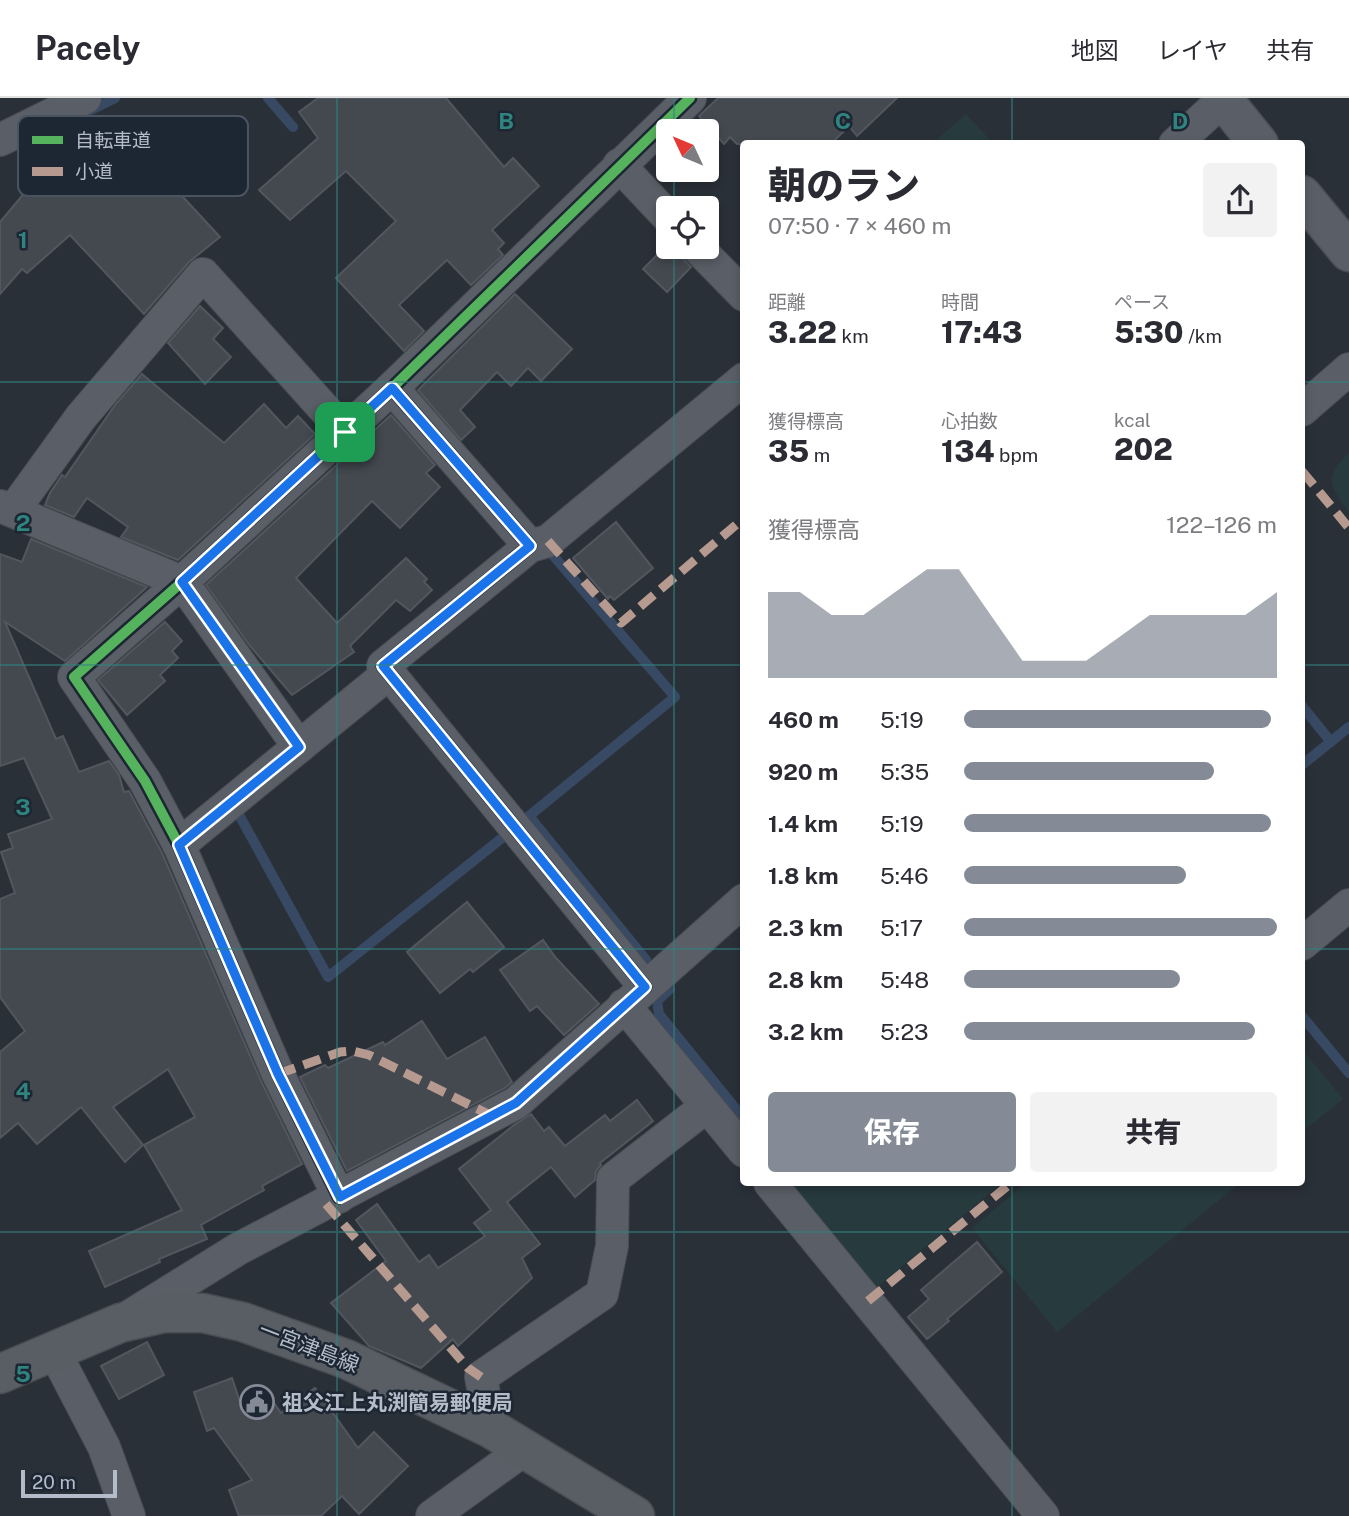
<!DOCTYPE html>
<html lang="ja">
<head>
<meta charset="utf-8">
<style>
  :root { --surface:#fff; --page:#f2f2f3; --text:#2b2b33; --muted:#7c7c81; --line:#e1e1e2; --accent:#848b96 }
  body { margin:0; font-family:"Public Sans","Noto Sans JP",sans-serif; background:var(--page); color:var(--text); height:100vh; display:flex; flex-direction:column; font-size:26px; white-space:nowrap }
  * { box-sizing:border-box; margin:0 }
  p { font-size:23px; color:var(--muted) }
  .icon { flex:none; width:38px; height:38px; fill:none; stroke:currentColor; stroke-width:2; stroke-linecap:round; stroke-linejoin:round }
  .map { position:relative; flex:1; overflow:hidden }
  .drawer { position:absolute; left:740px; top:42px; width:565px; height:1046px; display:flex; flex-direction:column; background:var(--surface); border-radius:7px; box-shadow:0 4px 10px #0003 }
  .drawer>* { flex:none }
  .needle { width:46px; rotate:314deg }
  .controls { position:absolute; left:656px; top:21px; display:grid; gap:14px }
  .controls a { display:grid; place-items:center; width:63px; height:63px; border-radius:7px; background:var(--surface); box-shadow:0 4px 10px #0003; font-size:35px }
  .scale { position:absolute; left:21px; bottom:18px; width:96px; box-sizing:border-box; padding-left:7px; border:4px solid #b4bcc9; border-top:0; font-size:19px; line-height:24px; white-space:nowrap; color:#b4bcc9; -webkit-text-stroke:5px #1d2633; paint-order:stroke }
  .pin { position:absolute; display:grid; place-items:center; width:60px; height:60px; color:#fff; margin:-30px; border-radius:14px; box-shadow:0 4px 10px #0006 }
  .round { display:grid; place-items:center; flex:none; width:74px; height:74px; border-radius:7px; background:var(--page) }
  .headline { display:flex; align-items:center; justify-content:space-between; height:119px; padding:0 28px }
  h1 { font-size:38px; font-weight:800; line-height:52px }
  .stats { display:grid; grid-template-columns:repeat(3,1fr); gap:10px; height:119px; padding:7px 28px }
  .stats div { display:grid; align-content:center }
  .stats b { font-size:30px; font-weight:800 }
  .stats small { font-size:19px; font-weight:400 }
  .stats p { font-size:19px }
  .chart { height:196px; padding:14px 28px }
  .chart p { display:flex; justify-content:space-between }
  .chart svg { width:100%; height:126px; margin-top:7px; fill:var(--accent); opacity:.7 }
  .action { display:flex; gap:14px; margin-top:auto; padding:14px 28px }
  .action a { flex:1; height:80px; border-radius:7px; background:var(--accent); color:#fff; font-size:28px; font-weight:800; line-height:80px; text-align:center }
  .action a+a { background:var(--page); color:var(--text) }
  ul { padding:0 28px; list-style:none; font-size:23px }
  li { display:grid; grid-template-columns:112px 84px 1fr; align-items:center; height:52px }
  li i { height:18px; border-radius:9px; background:var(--accent) }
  header { display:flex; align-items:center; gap:42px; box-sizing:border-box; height:98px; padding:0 35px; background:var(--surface); border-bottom:2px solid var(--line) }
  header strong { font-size:33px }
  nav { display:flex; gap:38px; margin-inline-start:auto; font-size:24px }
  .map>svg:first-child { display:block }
  .green { fill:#273a3e }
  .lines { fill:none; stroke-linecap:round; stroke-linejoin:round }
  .stream { stroke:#384963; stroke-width:10 }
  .building { fill:#444950; stroke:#52575f; stroke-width:2 }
  .minor-casing { stroke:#484c53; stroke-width:34 }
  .tertiary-casing { stroke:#484c53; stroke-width:41 }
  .secondary-casing { stroke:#484c53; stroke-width:41 }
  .minor { stroke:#5a5e66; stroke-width:32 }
  .tertiary { stroke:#5a5e66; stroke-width:38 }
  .secondary { stroke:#595d64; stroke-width:38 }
  .quiet { stroke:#b69a8f; stroke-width:9; stroke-dasharray:18 9; stroke-linecap:butt }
  .cycleway-casing { stroke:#1d2633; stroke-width:15 }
  .cycleway { stroke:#56b35d; stroke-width:10 }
  .route-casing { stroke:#fff; stroke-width:14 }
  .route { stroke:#1a73e8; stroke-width:9 }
  .grid { fill:none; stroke:#308480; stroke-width:2; stroke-opacity:0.55 }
  .labels { text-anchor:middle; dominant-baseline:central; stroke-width:5; stroke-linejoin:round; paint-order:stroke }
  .street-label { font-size:21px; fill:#b4bcc9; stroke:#1d2633 }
  .poi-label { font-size:21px; font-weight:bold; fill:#b4bcc9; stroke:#1d2633; text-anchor:start }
  .key { fill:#1d2633; stroke:#4a5360; stroke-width:2 }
  .key-label { font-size:19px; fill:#b4bcc9 }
  .grid-label { font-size:23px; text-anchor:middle; font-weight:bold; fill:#308480; stroke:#1d2633; stroke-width:5; stroke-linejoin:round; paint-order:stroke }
</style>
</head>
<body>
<header>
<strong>Pacely</strong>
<nav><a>地図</a><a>レイヤ</a><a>共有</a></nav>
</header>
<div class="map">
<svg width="1349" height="1418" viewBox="0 0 1349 1418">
  <rect width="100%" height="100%" fill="#2a3038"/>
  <!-- green -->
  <g class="green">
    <path d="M966,16l27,29h-60z"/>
    <path d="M1349,355v59c-19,-25 -26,-35 0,-59z"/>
    <path d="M1302,951l41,50 -41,33z"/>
    <path d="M798,1085h204l-127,106 -82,-102z"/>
    <path d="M1026,1085h214l-183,149 -85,-104z"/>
  </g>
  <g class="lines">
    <!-- stream -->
    <g class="stream">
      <path d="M268,0l25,29"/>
      <path d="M89,13l26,-13"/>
      <path d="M551,455l124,144 -146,119 117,144"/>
      <path d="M1302,608l29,36"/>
      <path d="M1302,667l47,-38"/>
      <path d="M237,713l91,166 174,-139"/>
      <path d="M670,891l-13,12 2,13 85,105"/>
      <path d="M1302,918l47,57"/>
    </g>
  </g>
  <!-- building -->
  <g class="building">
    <path d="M318,0h128l58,69 9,-9 26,28 -47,44 12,13 -6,6 5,6 -32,30 -24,-25 -48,45 25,26 -20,20 -68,-73 60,-57 -50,-50 -56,49 -31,-30 59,-52 -19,-26z"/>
    <path d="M718,0h179l-40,38 -8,-10 -18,18h-94l-7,-7 -6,7 -25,-28z"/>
    <path d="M105,42l39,43 14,-13 62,67 -31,25 -45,52 -74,-79 -43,38 -5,-4 -22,25v-72l26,-31 3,3 16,-14 7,9z"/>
    <path d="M665,149h14l4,12 8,8 -24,25 -24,-23z"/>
    <path d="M515,196l57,55 -31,32 -13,-13 -17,18 -14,-14 -37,38 15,17 -14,13 -43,-50z"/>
    <path d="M200,208l23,22 -10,11 18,18 -26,27 -37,-41z"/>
    <path d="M142,276l82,69 40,-39 22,24 12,-12 17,18 -137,126 -57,-23 7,-10 -41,-29 -13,19 -29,-12 5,-12 12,-18 3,2 50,-72z"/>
    <path d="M391,317l44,50 -9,8 14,14 -40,41 -28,-27 -76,77 41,45 69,-65 21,21 -3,3 8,8 -22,21 -14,-11 -46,46 4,6 -62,43 -42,-49 -44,-61z"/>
    <path d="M616,424l37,46 -39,32 -4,-4 -2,3 -35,-41z"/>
    <path d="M31,441l116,48 -82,74 -60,-39 51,117 7,-3 16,36 30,-11 10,14 5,17 5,-1 33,62 99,228 41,83 -40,22 2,4 -63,35 6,14 -48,20 1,3 -55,25 -16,-36 93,-41 -38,-65 51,-28 -27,-48 -55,38 30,38 -18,17 -44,-55 -44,37 -19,-21 -18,15v-86l25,-21 -25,-34v-98l15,-6 -14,-41 12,-4 -5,-14 44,-15 -28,-61 -24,8v-212l22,8z"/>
    <path d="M165,524l17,19 -10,10 6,7 -18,17 5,6 -38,34 -29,-35z"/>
    <path d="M467,804l37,45 -31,25 -3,-3 -30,24 -33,-41z"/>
    <path d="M543,842l13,18 43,46 -35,31 -27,-29 -7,5 -30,-41z"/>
    <path d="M422,923l25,38 38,-22 27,45 -7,6 -158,83 -47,-94 25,-12 3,3 55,-26 2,3z"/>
    <path d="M637,1002l16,21 -53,42 1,2 -5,6 -1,9 -20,17 -24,-30 -44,35 33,42 -18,14 10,20 -74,68 -5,-7 -32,29 -52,-22 -38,-43 55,-42 -30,-41 21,-16 42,58 10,-7 9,13 47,-32 -11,-13 17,-13 -32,-41 55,-44 17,-11 13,17 5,-4 16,19 40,-31 5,6z"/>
    <path d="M977,1144l25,30 -55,47 2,2 -22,18 -19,-22 21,-18 -8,-9z"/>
    <path d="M147,1244l17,33 -45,24 -18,-33z"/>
    <path d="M232,1280l8,24 22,-16 19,27 34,-25 43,60 16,-16 34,34 -49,48 -17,-18 -21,20h-82l-10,-26 23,-10 -38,-52 -7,3 -13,-39z"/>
  </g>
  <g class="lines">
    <!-- minor casing -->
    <g class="minor-casing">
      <g id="minor">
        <path d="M0,42l85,-42"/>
        <path d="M1175,46l48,-44"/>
        <path d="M619,67l49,52"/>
        <path d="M697,149l47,48"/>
        <path d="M392,290l138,158 -147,120 262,321"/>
        <path d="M1302,312l47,-41"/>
        <path d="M0,408l182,76 117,165"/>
        <path d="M13,413l68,-94 122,-143 142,158"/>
        <path d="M530,448l18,-5 196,-162"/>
        <path d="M179,747l210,-172"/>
        <path d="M1302,846l47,-39"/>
        <path d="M624,907l120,146"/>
        <path d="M770,1085l273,333"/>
        <path d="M339,1099l-61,-123 -99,-229 -34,-64 -71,-104 108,-95 210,-194 298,-290"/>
        <path d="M130,1218l108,-67 278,-146 228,-203"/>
        <path d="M54,1253l50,96 25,69"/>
        <path d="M490,1330l-9,-51 121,-83 10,-48 1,-67 94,-73"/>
        <path d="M432,1418l93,-67"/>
      </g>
    </g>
    <!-- tertiary casing -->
    <g class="tertiary-casing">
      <g id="tertiary">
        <path d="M1222,0l37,46"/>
        <path d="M1302,97l47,57"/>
      </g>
    </g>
    <!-- secondary casing -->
    <g class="secondary-casing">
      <path id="secondary" d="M0,1276l120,-51 44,-10h39l40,9 103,37 144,69 145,88"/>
    </g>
    <!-- minor -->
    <use href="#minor" class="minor"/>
    <!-- tertiary -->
    <use href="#tertiary" class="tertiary"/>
    <!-- secondary -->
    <use href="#secondary" class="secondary"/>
    <!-- quiet -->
    <g class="quiet">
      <path d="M1302,373l47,57"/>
      <path d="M548,443l73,82 123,-105"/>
      <path d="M278,976l62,-22 13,-1 16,4 123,61"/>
      <path d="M326,1106l142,164 13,9"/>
      <path d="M868,1203l143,-118"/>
    </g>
    <!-- cycleway casing -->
    <g class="cycleway-casing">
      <g id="cycleway">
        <path d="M392,290l138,158 -147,120 262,321"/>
        <path d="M339,1099l-61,-123 -99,-229 -34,-64 -71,-104 108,-95 210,-194 298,-290"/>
      </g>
    </g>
    <!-- cycleway -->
    <use href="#cycleway" class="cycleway"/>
  </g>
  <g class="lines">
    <!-- route casing -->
    <g class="route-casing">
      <path id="route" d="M392,290l138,158 -147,120 262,321 -129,116 -176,94 -62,-123 -99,-229 120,-98 -117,-165z"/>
    </g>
    <!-- route -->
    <use href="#route" class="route"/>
  </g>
  <!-- grid -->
  <path class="grid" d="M337,0v1418M674,0v33M1012,0v46M674,72v38M674,149v1269M0,284h744M1302,284h47M0,567h744M1302,567h47M0,851h744M1302,851h47M1012,1085v333M0,1134h1349"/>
  <!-- icons -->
  <defs>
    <g id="civic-ring" transform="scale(1.75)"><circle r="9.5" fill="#1d2633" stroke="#848b96" stroke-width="1.5"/><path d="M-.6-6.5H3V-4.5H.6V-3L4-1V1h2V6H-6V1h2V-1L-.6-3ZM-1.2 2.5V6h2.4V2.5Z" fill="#848b96"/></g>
  </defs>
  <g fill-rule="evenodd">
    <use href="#civic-ring" x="257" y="1304"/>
  </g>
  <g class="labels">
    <!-- street labels -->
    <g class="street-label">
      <text transform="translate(309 1249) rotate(21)">一宮津島線</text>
    </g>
    <!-- poi labels -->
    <g class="poi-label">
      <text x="282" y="1304">祖父江上丸渕簡易郵便局</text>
    </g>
  </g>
  <!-- legend -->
  <rect x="18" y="18" width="230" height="80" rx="10" class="key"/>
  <rect x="32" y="38" width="31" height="8" fill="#56b35d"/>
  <rect x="32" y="69" width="31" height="9" fill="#b69a8f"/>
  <g class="key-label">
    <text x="75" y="49">自転車道</text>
    <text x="75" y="80">小道</text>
  </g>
  <g class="grid-label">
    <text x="506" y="31">B</text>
    <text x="843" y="31">C</text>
    <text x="1180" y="31">D</text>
    <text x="23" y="150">1</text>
    <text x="23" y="433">2</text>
    <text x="23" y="717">3</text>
    <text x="23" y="1001">4</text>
    <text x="23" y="1284">5</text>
  </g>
</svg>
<div class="controls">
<a><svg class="needle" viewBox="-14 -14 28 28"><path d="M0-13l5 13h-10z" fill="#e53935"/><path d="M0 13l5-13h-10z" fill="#7c7c81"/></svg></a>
<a><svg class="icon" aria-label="locate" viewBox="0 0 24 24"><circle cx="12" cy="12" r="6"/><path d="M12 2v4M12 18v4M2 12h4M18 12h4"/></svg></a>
</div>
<div class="scale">20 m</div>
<div class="pin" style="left:345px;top:334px;background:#1e9e55"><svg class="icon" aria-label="arrive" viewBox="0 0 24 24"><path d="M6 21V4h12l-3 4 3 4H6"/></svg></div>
<section class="drawer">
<div class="headline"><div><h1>朝のラン</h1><p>07:50 · 7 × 460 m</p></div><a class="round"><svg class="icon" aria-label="share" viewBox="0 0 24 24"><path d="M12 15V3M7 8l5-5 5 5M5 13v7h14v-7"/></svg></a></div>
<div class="stats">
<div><p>距離</p><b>3.22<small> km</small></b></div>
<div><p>時間</p><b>17:43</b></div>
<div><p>ペース</p><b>5:30<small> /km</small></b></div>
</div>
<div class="stats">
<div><p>獲得標高</p><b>35<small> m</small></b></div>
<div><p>心拍数</p><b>134<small> bpm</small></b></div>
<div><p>kcal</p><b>202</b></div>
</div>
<div class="chart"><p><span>獲得標高</span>122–126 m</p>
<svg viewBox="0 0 160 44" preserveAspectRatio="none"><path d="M0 44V14L10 14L20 22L30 22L40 14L50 6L60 6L70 22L80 38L90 38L100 38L110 30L120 22L130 22L140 22L150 22L160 14V44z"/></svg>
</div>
<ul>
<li><b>460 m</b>5:19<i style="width:98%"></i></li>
<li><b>920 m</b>5:35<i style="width:80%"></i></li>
<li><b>1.4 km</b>5:19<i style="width:98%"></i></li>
<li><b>1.8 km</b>5:46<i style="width:71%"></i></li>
<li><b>2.3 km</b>5:17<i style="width:100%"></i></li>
<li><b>2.8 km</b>5:48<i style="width:69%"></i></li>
<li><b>3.2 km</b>5:23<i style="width:93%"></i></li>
</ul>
<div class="action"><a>保存</a><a>共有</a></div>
</section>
</div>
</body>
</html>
